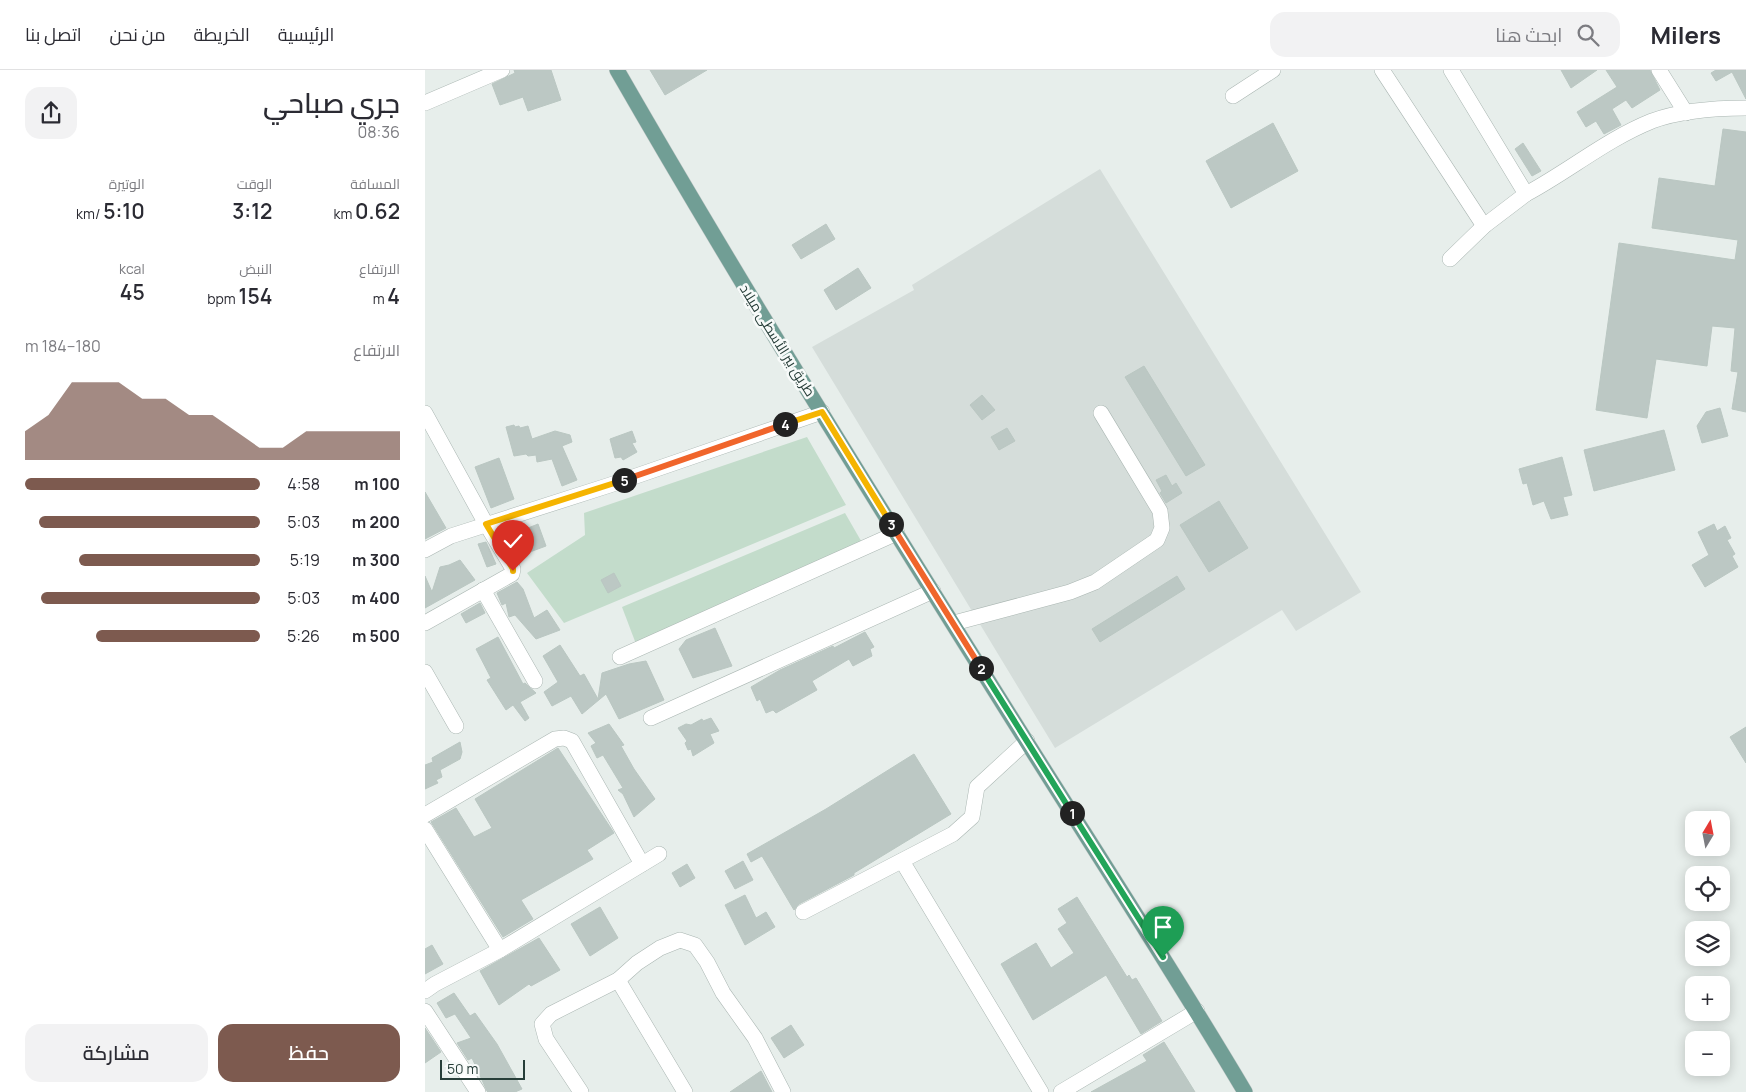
<!DOCTYPE html>
<html lang="ar">
<head>
<meta charset="utf-8">
<style>
  :root { --surface:#fff; --page:#f2f2f3; --text:#2b2b33; --muted:#7c7c81; --line:#e1e1e2; --accent:#7d5a4f }
  body { margin:0; font-family:Manrope,Cairo,sans-serif; background:var(--page); color:var(--text); direction:rtl; height:100vh; display:flex; flex-direction:column; font-size:19px; white-space:nowrap }
  * { box-sizing:border-box; margin:0 }
  p { font-size:16px; color:var(--muted) }
  .icon { flex:none; width:28px; height:28px; fill:none; stroke:currentColor; stroke-width:2; stroke-linecap:round; stroke-linejoin:round }
  .map { position:relative; flex:1; overflow:hidden; direction:ltr }
  .details { display:flex; flex-direction:column; background:var(--surface); width:425px }
  .details>* { flex:none }
  .needle { width:32px; rotate:10deg }
  .buttons { position:absolute; left:1260px; top:741px; display:grid; gap:10px }
  .buttons a { display:grid; place-items:center; width:45px; height:45px; border-radius:10px; background:var(--surface); box-shadow:0 2px 12px #0003; font-size:25px }
  .scale { position:absolute; left:15px; bottom:12px; width:85px; box-sizing:border-box; padding-left:5px; border:2px solid #273e39; border-top:0; font-size:14px; line-height:18px; white-space:nowrap; color:#273e39; -webkit-text-stroke:4px #f7faf9; paint-order:stroke }
  .pin { position:absolute; display:grid; place-items:center; width:42px; height:42px; color:#fff; margin:-51px -21px; border-radius:50% 50% 50% 0; rotate:-45deg; box-shadow:0 0 5px #0007 }
  .pin .icon { rotate:45deg }
  .km { position:absolute; width:25px; height:25px; margin:-12px; border-radius:50%; background:#222; color:#fff; font-size:14px; line-height:25px; text-align:center }
  .round { display:grid; place-items:center; flex:none; width:52px; height:52px; border-radius:15px; background:var(--page) }
  .summary { display:flex; align-items:center; justify-content:space-between; height:85px; padding:0 25px }
  h1 { font-size:28px; font-weight:600; line-height:38px }
  .figures { display:grid; grid-template-columns:repeat(3,1fr); gap:8px; height:85px; padding:5px 25px }
  .figures div { display:grid; align-content:center }
  .figures b { font-size:21px; font-weight:600 }
  .figures small { font-size:14px; font-weight:400 }
  .figures p { font-size:14px }
  .chart { height:140px; padding:10px 25px }
  .chart p { display:flex; justify-content:space-between }
  .chart svg { width:100%; height:90px; margin-top:5px; fill:var(--accent); opacity:.7 }
  .button { display:flex; gap:10px; margin-top:auto; padding:10px 25px }
  .button a { flex:1; height:58px; border-radius:15px; background:var(--accent); color:#fff; font-size:20px; font-weight:600; line-height:58px; text-align:center }
  .button a+a { background:var(--page); color:var(--text) }
  ul { padding:0 25px; list-style:none; font-size:16px }
  li { display:grid; grid-template-columns:80px 60px 1fr; align-items:center; height:38px }
  li i { height:12px; border-radius:6px; background:var(--accent) }
  header { display:flex; align-items:center; gap:30px; box-sizing:border-box; height:70px; padding:0 25px; background:var(--surface); border-bottom:1px solid var(--line) }
  header strong { font-size:24px }
  nav { display:flex; gap:28px; margin-inline-start:auto; font-size:18px }
  .search { width:350px; height:45px; background:var(--page); display:flex; align-items:center; gap:12px; box-sizing:border-box; padding:0 18px; border-radius:15px; color:var(--muted); font-size:19px }
  main { display:flex; flex:1; min-height:0 }
  .map>svg:first-child { display:block }
  .built { fill:#d5ddda }
  .green { fill:#c3dccb }
  .building { fill:#bcc8c4; stroke:#bac7c2 }
  .lines { fill:none; stroke-linecap:round; stroke-linejoin:round }
  .minor-casing { stroke:#aab6b2; stroke-width:16 }
  .major-casing { stroke:#c3c9c8; stroke-width:16 }
  .minor { stroke:#fff; stroke-width:15 }
  .major { stroke:#719e95; stroke-width:15 }
  .split-1-casing { stroke:#fff; stroke-width:10 }
  .split-2-casing { stroke:#fff; stroke-width:10 }
  .split-3-casing { stroke:#fff; stroke-width:10 }
  .split-4-casing { stroke:#fff; stroke-width:10 }
  .split-5-casing { stroke:#fff; stroke-width:10 }
  .split-6-casing { stroke:#fff; stroke-width:10 }
  .split-1 { stroke:#22a559; stroke-width:6 }
  .split-2 { stroke:#22a559; stroke-width:6 }
  .split-3 { stroke:#f0652b; stroke-width:6 }
  .split-4 { stroke:#f5b400; stroke-width:6 }
  .split-5 { stroke:#f0652b; stroke-width:6 }
  .split-6 { stroke:#f5b400; stroke-width:6 }
  .labels { text-anchor:middle; dominant-baseline:central; stroke-width:5; stroke-linejoin:round; paint-order:stroke }
  .street-label { font-size:14px; fill:#273e39; stroke:#f7faf9 }
</style>
</head>
<body>
<header>
<strong>Milers</strong>
<div class="search"><svg class="icon" aria-label="search" viewBox="0 0 24 24"><circle cx="10" cy="10" r="6"/><path d="M15 15l6 6"/></svg>ابحث هنا</div>
<nav><a>الرئيسية</a><a>الخريطة</a><a>من نحن</a><a>اتصل بنا</a></nav>
</header>
<main>
<div class="map">
<svg width="1321" height="1022" viewBox="0 0 1321 1022">
  <rect width="100%" height="100%" fill="#e7eeeb"/>
  <!-- built -->
  <path class="built" d="M675,99l261,423 -65,39 -14,-21 -227,138 -243,-401 102,-57 -2,-5z"/>
  <!-- green -->
  <g class="green">
    <path d="M382,367l39,68 -282,118 -37,-50 58,-38 -1,-22z"/>
    <path d="M420,443l19,33 -228,98 -14,-37z"/>
  </g>
  <!-- building -->
  <g class="building">
    <path d="M89,0h37l10,30 -33,11 -5,-14 -23,8 -8,-21 23,-11z"/>
    <path d="M225,0h57l-42,25z"/>
    <path d="M1136,0h36l-26,18z"/>
    <path d="M1181,0h44l10,20 -28,18 -6,-8 -14,9 9,16 -17,9 -8,-13 -10,6 -9,-15 40,-25z"/>
    <path d="M1291,0h30v29l-14,-27 -16,9 -5,-8z"/>
    <path d="M848,53l25,48 -67,37 -25,-47z"/>
    <path d="M1298,59l23,3v280l-14,-3 6,-37 -7,-1 4,-43 -23,-2 -5,40 -51,-7 -9,59 -51,-8 23,-167 116,17 3,-20 -86,-12 7,-50 56,8z"/>
    <path d="M1098,73l18,28 -9,5 -17,-27z"/>
    <path d="M401,154l9,15 -34,20 -9,-14z"/>
    <path d="M433,198l13,20 -35,22 -12,-20z"/>
    <path d="M719,296l61,99 -19,11 -61,-99z"/>
    <path d="M557,325l13,15 -13,10 -12,-15z"/>
    <path d="M1295,338l8,28 -26,7 -5,-17 9,-14z"/>
    <path d="M89,355l1,2 4,-1 1,2 8,-2 4,13 23,-8 15,4 2,7 -10,4 15,34 -15,6 -10,-27 -15,3 -1,-7 -8,1 -2,-2 -12,2 -8,-29z"/>
    <path d="M582,358l8,13 -16,9 -8,-13z"/>
    <path d="M1239,360l11,40 -81,21 -10,-41z"/>
    <path d="M207,361l4,11 -4,1 5,9 -14,8 -2,-3 -6,1 -5,-19z"/>
    <path d="M1137,387l10,38 -9,2 5,18 -17,4 -7,-18 -11,4 -6,-22 -4,1 -4,-15z"/>
    <path d="M74,388l15,41 -23,9 -16,-41z"/>
    <path d="M741,405l6,11 4,-3 6,10 -16,10 -6,-10 2,-2 -6,-11z"/>
    <path d="M0,422l21,36 -21,11z"/>
    <path d="M794,431l29,47 -39,24 -29,-47z"/>
    <path d="M113,454l8,22 -27,10 -8,-21z"/>
    <path d="M1289,454l3,7 8,-5 6,12 -4,2 8,14 -3,2 6,11 -33,20 -13,-22 17,-10 -11,-23z"/>
    <path d="M61,472l10,22 -9,3 -9,-23z"/>
    <path d="M35,490l15,20 -50,28v-32l7,16 8,-25 9,-2z"/>
    <path d="M189,503l7,13 -13,7 -7,-13z"/>
    <path d="M752,506l8,13 -85,53 -8,-13z"/>
    <path d="M92,512l6,7 11,29 13,-8 13,20 -24,9 -21,-24 -6,2 -3,-14 -4,2 -5,-12z"/>
    <path d="M55,533l5,10 -19,10 -5,-9z"/>
    <path d="M290,558l17,38 -39,12 -14,-29 7,-9z"/>
    <path d="M440,562l9,15 -4,2 2,7 -19,10 -4,-7 -37,22 5,9 -41,23 -3,-3 -7,3 -6,-14 -3,2 -6,-14 29,-17 53,-24 1,2z"/>
    <path d="M73,567l25,47 2,-1 11,10 -16,9 9,16 -4,3 -12,-16 -7,5 -19,-30 4,-2 -15,-29z"/>
    <path d="M135,575l20,31 4,-2 14,25 4,-26 27,-9 17,-3 18,39 -45,19 -13,-25 -24,20 -11,-18 -19,10 -8,-14 14,-10 -15,-26z"/>
    <path d="M286,648l8,13 -9,3 4,9 -21,13 -2,-7 -3,1 -3,-7 2,-2 -9,-13 8,-4 5,1 11,-6 1,2z"/>
    <path d="M184,654l15,21 -3,1 13,23 21,30 -21,18 -11,-23 -5,-4 5,-2 -20,-33 -6,3 -6,-12 5,-3 -8,-10z"/>
    <path d="M1321,657v36l-16,-26z"/>
    <path d="M35,672l2,10 -2,7 -20,11 2,7 -6,3 2,3 -13,6v-24l8,-3 -1,-4z"/>
    <path d="M133,678l56,85 -27,17 6,9 -72,41 12,19 -30,18 -72,-115 25,-14 18,29 18,-9 -17,-29z"/>
    <path d="M489,684l37,60 -97,59v2l-55,29 -5,6 -32,-54 -11,6 -4,-8 79,-45z"/>
    <path d="M318,791l10,19 -18,9 -10,-18z"/>
    <path d="M262,794l8,14 -15,9 -8,-14z"/>
    <path d="M320,825l11,23 10,-6 9,15 -30,18 -20,-40z"/>
    <path d="M652,827l50,80 2,-2 3,5 4,-2 26,43 -21,13 -35,-59 -73,45 -32,-56 35,-21 15,25 23,-15 -16,-24 9,-6 -9,-14z"/>
    <path d="M175,837l18,31 -28,18 -19,-32z"/>
    <path d="M114,868l21,32 -29,16 -2,-2 -30,21 -19,-34z"/>
    <path d="M7,875l11,19 -18,10v-25z"/>
    <path d="M29,923l16,23 5,-3 22,31 25,45 -7,3h-27l-1,-1 -15,-33 -4,2 -11,-17 14,-5 -16,-24 -9,4 -9,-15z"/>
    <path d="M366,955l13,20 -20,13 -13,-20z"/>
    <path d="M0,958l16,24 -16,11z"/>
    <path d="M739,972l31,50h-104l56,-31 -4,-6z"/>
    <path d="M336,1001l11,21h-42z"/>
  </g>
  <g class="lines">
    <!-- minor casing -->
    <g class="minor-casing">
      <g id="minor">
        <path d="M957,0l102,156"/>
        <path d="M1026,0l75,124c43,-23 81,-55 126,-73 30,-11 63,-13 94,-13"/>
        <path d="M1234,0l27,43"/>
        <path d="M808,26l40,-26"/>
        <path d="M0,33l77,-33"/>
        <path d="M1025,189l34,-33 42,-32"/>
        <path d="M0,343l61,111 27,45 -1,5 -87,49"/>
        <path d="M0,480l26,-14 159,-51 212,-73"/>
        <path d="M58,520l52,91"/>
        <path d="M529,553l116,-31 25,-10 62,-42 5,-12 -2,-17 -59,-98"/>
        <path d="M195,587l277,-124"/>
        <path d="M0,602l31,54"/>
        <path d="M226,648l282,-127"/>
        <path d="M0,745l130,-76 9,-1 8,3 70,123"/>
        <path d="M0,759l75,121"/>
        <path d="M477,791l139,231"/>
        <path d="M378,842l150,-78 19,-17 5,-30 50,-46"/>
        <path d="M193,910l67,112"/>
        <path d="M0,921l10,-7 65,-34 159,-96"/>
        <path d="M0,941l53,81"/>
        <path d="M156,1022l-35,-53 -4,-15 9,-10 67,-34 19,-17 23,-15 20,-8 15,5 12,17 16,31 32,45 28,54"/>
        <path d="M636,1022l136,-81"/>
      </g>
    </g>
    <!-- major casing -->
    <g class="major-casing">
      <path id="major" d="M192,0c131,228 271,451 411,674 73,116 147,230 217,348"/>
    </g>
    <!-- minor -->
    <use href="#minor" class="minor"/>
    <!-- major -->
    <use href="#major" class="major"/>
  </g>
  <g class="lines">
    <!-- split-1 casing -->
    <g class="split-1-casing">
      <path id="split-1" d="M647,743l91,144"/>
    </g>
    <!-- split-2 casing -->
    <g class="split-2-casing">
      <path id="split-2" d="M556,598l91,145"/>
    </g>
    <!-- split-3 casing -->
    <g class="split-3-casing">
      <path id="split-3" d="M466,454l90,144"/>
    </g>
    <!-- split-4 casing -->
    <g class="split-4-casing">
      <path id="split-4" d="M360,354l37,-12 69,112"/>
    </g>
    <!-- split-5 casing -->
    <g class="split-5-casing">
      <path id="split-5" d="M199,410l161,-56"/>
    </g>
    <!-- split-6 casing -->
    <g class="split-6-casing">
      <path id="split-6" d="M88,501v-2l-27,-45 138,-44"/>
    </g>
    <!-- split-1 -->
    <use href="#split-1" class="split-1"/>
    <!-- split-2 -->
    <use href="#split-2" class="split-2"/>
    <!-- split-3 -->
    <use href="#split-3" class="split-3"/>
    <!-- split-4 -->
    <use href="#split-4" class="split-4"/>
    <!-- split-5 -->
    <use href="#split-5" class="split-5"/>
    <!-- split-6 -->
    <use href="#split-6" class="split-6"/>
  </g>
  <g class="labels">
    <!-- street labels -->
    <g class="street-label">
      <text transform="translate(353 270) rotate(58)">طريق بير الأسطى ميلاد</text>
    </g>
  </g>
</svg>
<div class="buttons">
<a><svg class="needle" viewBox="-14 -14 28 28"><path d="M0-13l5 13h-10z" fill="#e53935"/><path d="M0 13l5-13h-10z" fill="#7c7c81"/></svg></a>
<a><svg class="icon" aria-label="locate" viewBox="0 0 24 24"><circle cx="12" cy="12" r="6"/><path d="M12 2v4M12 18v4M2 12h4M18 12h4"/></svg></a>
<a><svg class="icon" aria-label="layers" viewBox="0 0 24 24"><path d="M12 4l9 5-9 5-9-5zM3 14l9 5 9-5"/></svg></a>
<a>+</a>
<a>−</a>
</div>
<div class="scale">50 m</div>
<div class="pin" style="left:738px;top:887px;background:#1e9e55"><svg class="icon" aria-label="arrive" viewBox="0 0 24 24"><path d="M6 21V4h12l-3 4 3 4H6"/></svg></div>
<div class="pin" style="left:88px;top:501px;background:#d93025"><svg class="icon" aria-label="check" viewBox="0 0 24 24"><path d="M5 12l5 5 9-10"/></svg></div>
<b class="km" style="left:647px;top:743px">1</b>
<b class="km" style="left:556px;top:598px">2</b>
<b class="km" style="left:466px;top:454px">3</b>
<b class="km" style="left:360px;top:354px">4</b>
<b class="km" style="left:199px;top:410px">5</b>
</div>
<section class="details">
<div class="summary"><div><h1>جري صباحي</h1><p>08:36</p></div><a class="round"><svg class="icon" aria-label="share" viewBox="0 0 24 24"><path d="M12 15V3M7 8l5-5 5 5M5 13v7h14v-7"/></svg></a></div>
<div class="figures">
<div><p>المسافة</p><b>0.62<small> km</small></b></div>
<div><p>الوقت</p><b>3:12</b></div>
<div><p>الوتيرة</p><b>5:10<small> /km</small></b></div>
</div>
<div class="figures">
<div><p>الارتفاع</p><b>4<small> m</small></b></div>
<div><p>النبض</p><b>154<small> bpm</small></b></div>
<div><p>kcal</p><b>45</b></div>
</div>
<div class="chart"><p><span>الارتفاع</span>180–184 m</p>
<svg viewBox="0 0 160 44" preserveAspectRatio="none"><path d="M0 44V30L10 22L20 6L30 6L40 6L50 14L60 14L70 22L80 22L90 30L100 38L110 38L120 30L130 30L140 30L150 30L160 30V44z"/></svg>
</div>
<ul>
<li><b>100 m</b>4:58<i style="width:100%"></i></li>
<li><b>200 m</b>5:03<i style="width:94%"></i></li>
<li><b>300 m</b>5:19<i style="width:77%"></i></li>
<li><b>400 m</b>5:03<i style="width:93%"></i></li>
<li><b>500 m</b>5:26<i style="width:70%"></i></li>
</ul>
<div class="button"><a>حفظ</a><a>مشاركة</a></div>
</section>
</main>
</body>
</html>
